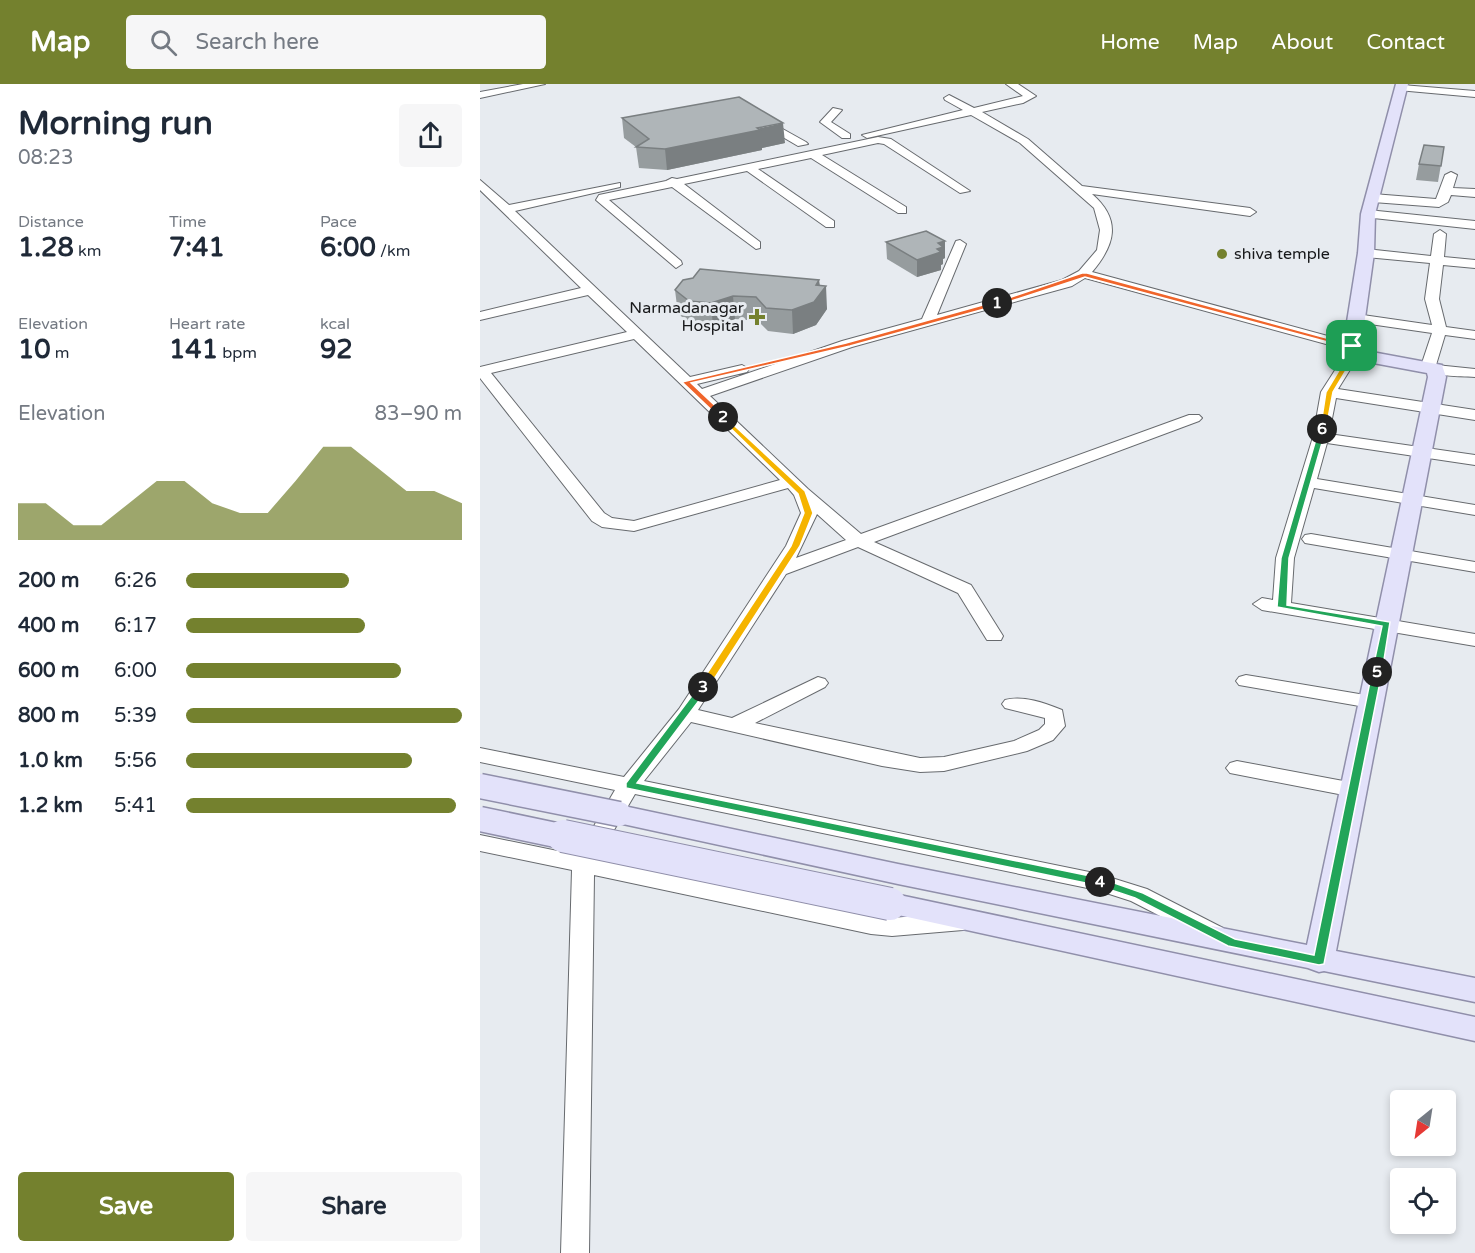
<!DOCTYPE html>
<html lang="en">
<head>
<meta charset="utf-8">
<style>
  :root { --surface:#fff; --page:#f6f6f7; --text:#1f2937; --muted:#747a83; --accent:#74812e }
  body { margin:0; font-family:"Varela Round",sans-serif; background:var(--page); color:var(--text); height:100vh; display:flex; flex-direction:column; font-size:22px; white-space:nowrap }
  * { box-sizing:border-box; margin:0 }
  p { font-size:20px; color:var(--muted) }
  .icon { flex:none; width:33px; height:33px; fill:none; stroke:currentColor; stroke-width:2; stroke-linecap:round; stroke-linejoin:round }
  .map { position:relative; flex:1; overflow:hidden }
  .drawer { display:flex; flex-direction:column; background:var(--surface); width:480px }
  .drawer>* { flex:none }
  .needle { width:39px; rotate:210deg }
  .buttons { position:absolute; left:910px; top:1006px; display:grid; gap:12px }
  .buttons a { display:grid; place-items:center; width:66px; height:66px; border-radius:6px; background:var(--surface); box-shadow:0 3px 9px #0003; font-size:30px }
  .pin { position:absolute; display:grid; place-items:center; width:51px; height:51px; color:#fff; margin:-26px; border-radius:12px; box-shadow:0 3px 9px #0006 }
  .km { position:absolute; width:30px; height:30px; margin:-15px; border-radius:50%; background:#222; color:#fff; font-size:16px; line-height:30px; text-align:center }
  .round { display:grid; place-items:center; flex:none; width:63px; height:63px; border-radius:6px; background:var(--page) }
  .overview { display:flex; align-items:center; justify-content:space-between; height:102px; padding:0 18px }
  h1 { font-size:33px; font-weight:700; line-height:45px }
  .figures { display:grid; grid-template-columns:repeat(3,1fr); gap:9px; height:102px; padding:6px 18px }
  .figures div { display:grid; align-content:center }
  .figures b { font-size:26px; font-weight:700 }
  .figures small { font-size:16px; font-weight:400 }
  .figures p { font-size:16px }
  .chart { height:168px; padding:12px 18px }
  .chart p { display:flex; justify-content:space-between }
  .chart svg { width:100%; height:108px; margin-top:6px; fill:var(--accent); opacity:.7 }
  .primary-button { display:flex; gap:12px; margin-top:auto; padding:12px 18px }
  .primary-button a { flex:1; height:69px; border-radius:6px; background:var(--accent); color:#fff; font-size:24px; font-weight:700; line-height:69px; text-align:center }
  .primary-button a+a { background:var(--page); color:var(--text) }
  ul { padding:0 18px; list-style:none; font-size:20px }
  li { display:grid; grid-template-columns:96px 72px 1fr; align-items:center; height:45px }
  li i { height:15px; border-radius:8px; background:var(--accent) }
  header { display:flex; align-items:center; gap:36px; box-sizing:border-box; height:84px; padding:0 30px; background:var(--accent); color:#fff }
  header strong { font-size:28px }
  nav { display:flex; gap:33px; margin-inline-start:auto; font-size:21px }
  .search { width:420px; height:54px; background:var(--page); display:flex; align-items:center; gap:15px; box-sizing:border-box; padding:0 21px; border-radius:6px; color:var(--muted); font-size:22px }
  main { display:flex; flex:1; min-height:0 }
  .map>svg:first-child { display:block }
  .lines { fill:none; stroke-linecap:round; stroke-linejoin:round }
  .minor-casing { stroke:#676a6e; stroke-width:2 }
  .major-casing { stroke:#908faa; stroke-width:3 }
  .minor { fill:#fff; fill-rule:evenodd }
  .major { fill:#e3e2fa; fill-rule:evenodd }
  .major-bridge-far1-casing { stroke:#908faa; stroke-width:27; stroke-linecap:butt }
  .major-bridge-casing { stroke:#908faa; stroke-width:34; stroke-linecap:butt }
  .major-bridge-far1 { stroke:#e3e2fa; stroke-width:24 }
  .major-bridge { stroke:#e3e2fa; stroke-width:32 }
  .wall { fill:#969c9e }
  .shaded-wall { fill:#7a7f81 }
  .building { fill:#afb5b8; stroke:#7a7f81; stroke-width:1.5 }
  .split-1 { fill:#f0652b; stroke:#fff; stroke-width:1.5 }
  .split-2 { fill:#f0652b; stroke:#fff; stroke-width:1.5 }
  .split-3 { fill:#f5b400; stroke:#fff; stroke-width:1.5 }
  .split-4 { fill:#22a559; stroke:#fff; stroke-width:1.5 }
  .split-5 { fill:#22a559; stroke:#fff; stroke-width:1.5 }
  .split-6 { fill:#22a559; stroke:#fff; stroke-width:1.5 }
  .split-7 { fill:#f5b400; stroke:#fff; stroke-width:1.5 }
  .poi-dot { fill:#74812e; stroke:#e7ebf0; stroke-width:2 }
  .labels { text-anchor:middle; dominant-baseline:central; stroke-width:6; stroke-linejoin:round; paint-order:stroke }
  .far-poi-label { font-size:16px; fill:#17181a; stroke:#e7ebf0; text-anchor:start }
</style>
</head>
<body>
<header>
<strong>Map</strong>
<div class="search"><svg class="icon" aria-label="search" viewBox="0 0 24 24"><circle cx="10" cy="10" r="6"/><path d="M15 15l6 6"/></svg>Search here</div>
<nav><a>Home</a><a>Map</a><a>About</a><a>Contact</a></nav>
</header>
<main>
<section class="drawer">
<div class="overview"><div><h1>Morning run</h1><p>08:23</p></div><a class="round"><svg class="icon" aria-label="share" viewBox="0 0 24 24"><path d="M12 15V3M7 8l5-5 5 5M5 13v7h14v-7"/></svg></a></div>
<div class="figures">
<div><p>Distance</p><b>1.28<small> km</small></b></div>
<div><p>Time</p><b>7:41</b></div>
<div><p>Pace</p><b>6:00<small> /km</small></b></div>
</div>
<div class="figures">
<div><p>Elevation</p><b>10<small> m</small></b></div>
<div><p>Heart rate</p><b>141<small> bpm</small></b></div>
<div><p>kcal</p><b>92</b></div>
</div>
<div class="chart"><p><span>Elevation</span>83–90 m</p>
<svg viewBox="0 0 160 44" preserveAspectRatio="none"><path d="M0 44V29L10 29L20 38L30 38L40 29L50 20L60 20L70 29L80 33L90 33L100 20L110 6L120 6L130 15L140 24L150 24L160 29V44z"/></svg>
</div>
<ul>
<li><b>200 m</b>6:26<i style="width:59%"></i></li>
<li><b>400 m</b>6:17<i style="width:65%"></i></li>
<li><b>600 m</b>6:00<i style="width:78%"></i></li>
<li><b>800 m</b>5:39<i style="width:100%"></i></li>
<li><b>1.0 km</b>5:56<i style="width:82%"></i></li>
<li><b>1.2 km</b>5:41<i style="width:98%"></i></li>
</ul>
<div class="primary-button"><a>Save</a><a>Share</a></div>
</section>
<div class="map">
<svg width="995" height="1169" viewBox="0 0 995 1169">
  <rect width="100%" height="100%" fill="#e7ebf0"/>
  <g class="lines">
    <!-- minor casing -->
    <g class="minor-casing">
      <g id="minor">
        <path d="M43,0h22l-65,14v-6z"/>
        <path d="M526,0h12l18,12 -13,7 -41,9 46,27 54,47 168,22 6,4 -6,4 -158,-22c30,26 23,51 0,78l265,72 4,8 -23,37 137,21v10l-139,-22 -7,36 146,21v10l-148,-22 -10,36 158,26v10l-161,-27 -20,70 -3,45 184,31v12l-213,-36 -9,-6 9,-6 11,2 3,-42 37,-121 8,-45 27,-42 -263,-72 -13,8 -220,61 -142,49 98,93 53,45 328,-119h10l3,3 -3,3 -325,121 97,43 32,51 -2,4h-14l-29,-47 -100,-46 -72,27 -88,136 34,8 86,-41 7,2 3,4 -3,4 -70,36 165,35 24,-1 70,-16 25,-11 6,-6v-6l-40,-10 -3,-4 3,-4c18,-5 40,3 57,10l3,16 -12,14 -26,11 -83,20 -24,1 -38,-6 -191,-44 -47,59 455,93 48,15 76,39 4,6 -4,6 -8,3 -8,-3 -76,-39 -34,-11 -462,-96 -38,65 274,57 21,2 71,-6 8,3 4,6 -4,6 -8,3 -71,6 -21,-2 -277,-59 -5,378h-28l11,-383 -92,-19v-16l97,20 38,-65 -135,-28v-14l144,29 55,-68 107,-163 15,-33 -7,-18 -6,-7 -154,43 -32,-4 -10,-6 -112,-143v-11l147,-35 -39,-37 -108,25v-8l101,-24 -101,-98v-10l29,25 111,-22v4l-105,24 175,166 52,-12 7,4 -2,3 -50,12 5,5 140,-48 80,-22 34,-78 4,-1 6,4 -29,71 125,-35 17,-9 18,-21 3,-20 -6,-22 -74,-65 -49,-28 -104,23 -5,-3 101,-25 -18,-10 -1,-2 5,-3 25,13 49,-12zM154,255l146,141 -146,41 -22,-3 -8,-5 -113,-140zM337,430l29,26 -50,18z"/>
        <path d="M922,1l73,6v6l-77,-7v-4z"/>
        <path d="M353,24l9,2 -11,12 19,12v4h-8l-22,-16z"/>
        <path d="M283,34l43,24 2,2 -10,2 -39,-23 -1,-2z"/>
        <path d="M398,53l13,2 79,52 -10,2 -76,-49 -6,-1 -56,12 84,52v6h-8l-87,-55 -53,11 76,52v6h-8l-79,-56 -63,13 76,58v6l-4,1 -84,-62 -63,13 72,61 1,3 -6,4 -80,-68 3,-5 67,-14 6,-3 5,1z"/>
        <path d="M971,88l6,3 -4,13 22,1v8l-24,-2 -3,7 -9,5 -66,-5 -6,-4 6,-4 63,5 9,-24z"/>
        <path d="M888,126l107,11v8l-111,-12v-6z"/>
        <path d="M960,146l6,4 -2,23 31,3v8l-32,-3 -4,34 7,28 29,4v8l-30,-4 -9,30 39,4v8c-17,-1 -43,0 -54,-11l11,-33 -76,-11 -7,-4 7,-4 76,11 -7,-26 5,-36 -64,-6 -6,-4 6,-4 65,7 3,-22z"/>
        <path d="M831,450l164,28v10l-170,-29 -3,-4 3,-4z"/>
        <path d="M766,591l125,21 7,2 3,4 -3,4 -7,2 -132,-23 -3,-4 3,-4z"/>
        <path d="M757,677l117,22 8,2 3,5 -3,5 -8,2 -124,-24 -4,-5 4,-5z"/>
      </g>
    </g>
    <!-- major casing -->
    <g class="major-casing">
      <g id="major">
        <path d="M916,0h12l-33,130 -1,39 -13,94 11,5 70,13 4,12 -110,574 139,27v24l-151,-31 -5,1 -11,-4 -410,-84 -289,-63 -3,-7 3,-7 10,-2 279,59 409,81 121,-568 -1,-4 -59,-11 -20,-6 -5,-9 15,-94 3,-39z"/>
        <path d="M410,809l585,124v24l-595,-130 -4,-7 4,-7z"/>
      </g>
    </g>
    <!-- minor -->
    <use href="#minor" class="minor"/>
    <!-- major -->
    <use href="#major" class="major"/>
    <!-- major-bridge-far1 casing -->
    <g class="major-bridge-far1-casing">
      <g id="major-bridge-far1">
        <path d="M0,702l139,28"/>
        <path d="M0,735l90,19"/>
      </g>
    </g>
    <!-- major-bridge casing -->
    <g class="major-bridge-casing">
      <path id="major-bridge" d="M83,752l327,68"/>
    </g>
    <!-- major-bridge-far1 -->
    <use href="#major-bridge-far1" class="major-bridge-far1"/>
    <!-- major-bridge -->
    <use href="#major-bridge" class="major-bridge"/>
  </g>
  <!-- wall -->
  <g class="wall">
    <path d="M142,34l163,25 -23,5v2l-95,20 -28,-2 -3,-21 -12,-9z"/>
    <path d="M964,63l-6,35 -22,-2 3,-16z"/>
    <path d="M465,157v17l-2,1v5l-2,1v5l-24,7 -30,-18 -1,-17z"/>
    <path d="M339,196l1,6 7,23 -11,16 -23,9 -25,-3 -10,-10 -23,-2 -22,8 -21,-3 -14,-10 -3,-24z"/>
  </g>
  <!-- shaded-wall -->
  <g class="shaded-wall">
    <path d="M303,39l2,20 -23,5v2l-95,20 -2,-21z"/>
    <path d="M465,157v17l-2,1v5l-2,1v5l-24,7v-17l21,-17z"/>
    <path d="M339,196l1,13 6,-7 1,23 -11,16 -23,9 -1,-24 24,-25z"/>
    <path d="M253,212l2,23 -22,8 -2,-24z"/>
  </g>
  <!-- building -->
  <g class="building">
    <path d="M259,13l44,26 -26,5 3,2 -95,19 -29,-2 13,-8 -27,-21z"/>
    <path d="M944,61l20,2 -3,19 -22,-2z"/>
    <path d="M446,147l19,10 -7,2 5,4 -6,2 4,3 -24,8 -31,-18z"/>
    <path d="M220,185l119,11 -3,5 10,1 -12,16 -22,8 -26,-2 -10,-11 -23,-1 -22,7 -22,-2 -14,-11 8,-10 10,-2z"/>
  </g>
  <!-- split-1 -->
  <path class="split-1" d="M602,189h5l269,73 -6,2 -265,-71 -86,28 -5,-2z"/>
  <!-- split-2 -->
  <path class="split-2" d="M517,217l2,4 -149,41 -159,37 35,33v3h-5l-39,-37 164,-39z"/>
  <!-- split-3 -->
  <path class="split-3" d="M243,331l82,76 8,22 -13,33 -93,144h-4l-5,-3 93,-141 13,-33 -6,-19 -77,-75z"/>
  <!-- split-4 -->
  <path class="split-4" d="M223,600l5,3 -1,3 -70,93 463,95 6,4 -6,4 -474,-98v-5l74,-98z"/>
  <!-- split-5 -->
  <path class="split-5" d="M897,585l5,3 -58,292 -5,1 -91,-19 -93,-48 -39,-13 -1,-3 5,-4 43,15 92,46 79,16 58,-283z"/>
  <!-- split-6 -->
  <path class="split-6" d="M842,343l4,2 -37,129 -2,47 103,17 -8,50 -5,3 -5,-3 10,-46 -105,-19 4,-49 38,-129z"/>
  <!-- split-7 -->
  <path class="split-7" d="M870,261h5l2,7 -24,40 -7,37 -6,2 6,-39 24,-40z"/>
  <!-- markers -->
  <g class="poi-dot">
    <circle cx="742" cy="170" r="6"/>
    <path d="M274 224h6v6h6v6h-6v6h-6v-6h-6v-6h6z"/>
  </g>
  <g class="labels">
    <!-- far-poi labels -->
    <g class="far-poi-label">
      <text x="754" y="170">shiva temple</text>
      <text x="264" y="224" text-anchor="end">Narmadanagar<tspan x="264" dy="18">Hospital</tspan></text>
    </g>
  </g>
</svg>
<div class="buttons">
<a><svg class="needle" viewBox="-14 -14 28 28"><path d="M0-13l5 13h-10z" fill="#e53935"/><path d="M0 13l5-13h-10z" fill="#747a83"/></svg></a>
<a><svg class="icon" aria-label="locate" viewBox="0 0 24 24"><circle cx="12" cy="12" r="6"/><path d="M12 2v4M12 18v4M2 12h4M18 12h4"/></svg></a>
</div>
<div class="pin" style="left:872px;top:262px;background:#1e9e55"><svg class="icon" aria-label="arrive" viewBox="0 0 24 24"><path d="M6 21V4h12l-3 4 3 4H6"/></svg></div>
<b class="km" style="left:517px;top:219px">1</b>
<b class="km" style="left:243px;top:333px">2</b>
<b class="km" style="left:223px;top:603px">3</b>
<b class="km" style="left:620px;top:798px">4</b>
<b class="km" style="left:897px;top:588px">5</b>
<b class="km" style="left:842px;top:345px">6</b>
</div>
</main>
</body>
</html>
